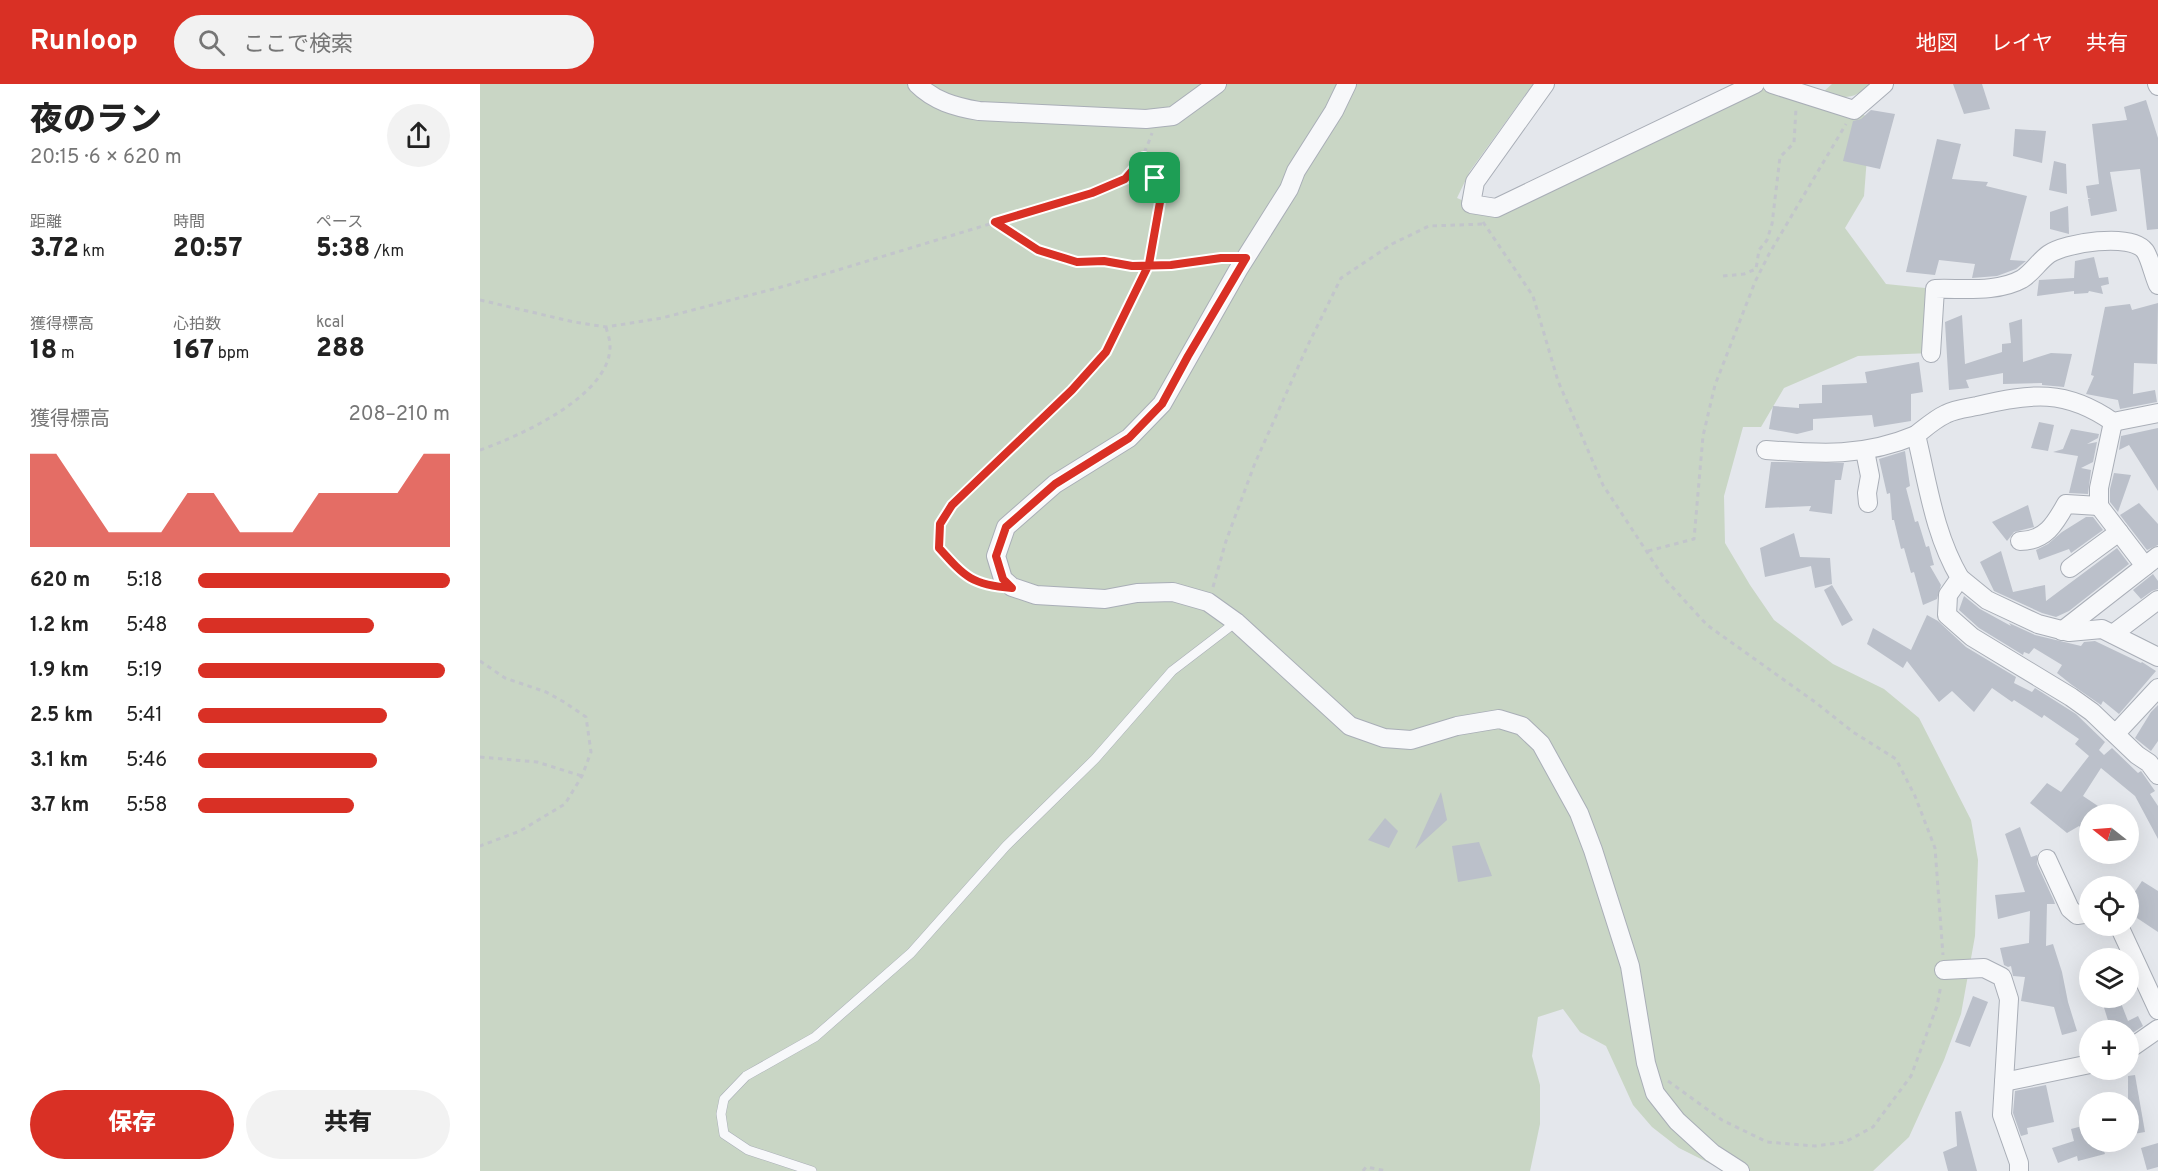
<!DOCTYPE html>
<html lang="ja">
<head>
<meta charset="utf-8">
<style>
  :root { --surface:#fff; --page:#f2f2f2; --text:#222; --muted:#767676; --accent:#d93025 }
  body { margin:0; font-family:Overpass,"Noto Sans JP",sans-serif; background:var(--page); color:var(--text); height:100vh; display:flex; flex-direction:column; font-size:22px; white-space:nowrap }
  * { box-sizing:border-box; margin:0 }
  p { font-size:20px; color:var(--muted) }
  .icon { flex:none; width:33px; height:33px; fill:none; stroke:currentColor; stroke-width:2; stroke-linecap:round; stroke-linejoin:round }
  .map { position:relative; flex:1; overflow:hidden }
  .panel { display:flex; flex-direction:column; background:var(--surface); width:480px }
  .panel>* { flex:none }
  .needle { width:39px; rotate:287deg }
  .buttons { position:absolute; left:1599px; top:720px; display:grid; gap:12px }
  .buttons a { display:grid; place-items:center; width:60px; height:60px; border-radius:50%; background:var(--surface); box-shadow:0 6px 24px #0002; font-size:30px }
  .pin { position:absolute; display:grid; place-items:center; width:51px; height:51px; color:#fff; margin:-26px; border-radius:12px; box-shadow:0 3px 9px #0006 }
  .round { display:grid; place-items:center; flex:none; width:63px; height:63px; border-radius:32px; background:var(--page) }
  .headline { display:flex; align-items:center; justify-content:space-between; height:102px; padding:0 30px }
  h1 { font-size:33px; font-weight:800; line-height:45px }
  .figures { display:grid; grid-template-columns:repeat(3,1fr); gap:9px; height:102px; padding:6px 30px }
  .figures div { display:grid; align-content:center }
  .figures b { font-size:26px; font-weight:800 }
  .figures small { font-size:16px; font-weight:400 }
  .figures p { font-size:16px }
  .chart { height:168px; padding:12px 30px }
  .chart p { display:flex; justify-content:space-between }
  .chart svg { width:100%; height:108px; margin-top:6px; fill:var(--accent); opacity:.7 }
  .primary-button { display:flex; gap:12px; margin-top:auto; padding:12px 30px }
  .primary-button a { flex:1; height:69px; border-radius:36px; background:var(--accent); color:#fff; font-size:24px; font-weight:800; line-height:69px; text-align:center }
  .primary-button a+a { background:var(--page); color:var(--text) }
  ul { padding:0 30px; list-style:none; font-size:20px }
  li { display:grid; grid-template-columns:96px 72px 1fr; align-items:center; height:45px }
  li i { height:15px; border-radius:8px; background:var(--accent) }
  header { display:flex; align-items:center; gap:36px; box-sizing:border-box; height:84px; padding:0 30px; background:var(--accent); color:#fff }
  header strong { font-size:28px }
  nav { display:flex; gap:33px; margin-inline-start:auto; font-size:21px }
  .search { width:420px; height:54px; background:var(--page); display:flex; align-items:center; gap:15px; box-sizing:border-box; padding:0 21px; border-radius:33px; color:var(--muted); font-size:22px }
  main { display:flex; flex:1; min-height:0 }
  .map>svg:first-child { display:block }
  .green { fill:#c9d6c5 }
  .building { fill:#bbc0ca }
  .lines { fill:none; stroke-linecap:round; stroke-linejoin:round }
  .lane-casing { stroke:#a9aeb7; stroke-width:10 }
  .street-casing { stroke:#a9aeb7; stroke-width:20 }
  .path { stroke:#c2c5cb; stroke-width:3; stroke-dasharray:4.5 4.5; stroke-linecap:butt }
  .lane { stroke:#f7f8fa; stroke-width:9 }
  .street { stroke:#f7f8fa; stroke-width:18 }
  .route-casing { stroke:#fff; stroke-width:12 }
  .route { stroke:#d93025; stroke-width:8 }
</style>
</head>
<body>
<header>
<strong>Runloop</strong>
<div class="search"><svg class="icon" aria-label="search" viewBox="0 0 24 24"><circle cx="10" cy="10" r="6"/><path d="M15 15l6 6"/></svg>ここで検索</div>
<nav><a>地図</a><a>レイヤ</a><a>共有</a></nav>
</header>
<main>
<section class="panel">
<div class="headline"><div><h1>夜のラン</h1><p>20:15 · 6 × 620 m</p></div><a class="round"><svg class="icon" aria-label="share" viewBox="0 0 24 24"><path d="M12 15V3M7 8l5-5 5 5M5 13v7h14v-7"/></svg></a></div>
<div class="figures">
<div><p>距離</p><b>3.72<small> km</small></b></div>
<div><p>時間</p><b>20:57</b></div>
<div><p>ペース</p><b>5:38<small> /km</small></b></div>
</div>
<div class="figures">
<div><p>獲得標高</p><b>18<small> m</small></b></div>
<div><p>心拍数</p><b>167<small> bpm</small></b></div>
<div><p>kcal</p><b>288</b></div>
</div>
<div class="chart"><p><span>獲得標高</span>208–210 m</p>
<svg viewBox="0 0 160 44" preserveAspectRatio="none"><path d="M0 44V6L10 6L20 22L30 38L40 38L50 38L60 22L70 22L80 38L90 38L100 38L110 22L120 22L130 22L140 22L150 6L160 6V44z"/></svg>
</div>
<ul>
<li><b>620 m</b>5:18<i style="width:100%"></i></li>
<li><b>1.2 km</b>5:48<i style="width:70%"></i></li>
<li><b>1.9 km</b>5:19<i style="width:98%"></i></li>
<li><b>2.5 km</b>5:41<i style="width:75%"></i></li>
<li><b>3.1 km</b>5:46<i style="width:71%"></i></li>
<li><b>3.7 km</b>5:58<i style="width:62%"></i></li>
</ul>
<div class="primary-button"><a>保存</a><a>共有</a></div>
</section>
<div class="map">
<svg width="1678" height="1087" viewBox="0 0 1678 1087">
  <rect width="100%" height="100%" fill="#e4e7ec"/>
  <!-- green -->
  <g class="green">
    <path d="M0,0h1053l-63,87 -13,27 14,6 24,4 260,-124 99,26 33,17 -20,30 -3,39 -19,32 41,56 49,5 -4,64 -73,3 -74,32 -23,39h-18l-19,69 1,47 25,42 24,35 59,44 51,25 35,29 52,102 7,40 -3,76 -14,78 -17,46 -35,77 -36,34h-148l-46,-23 -27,-21 -19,-22 -27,-59 -26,-14 -17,-23 -25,8 -6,39 8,29v39l-10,47h-1050z"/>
    <path d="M1352,0h40c-20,16 -26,15 -50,9z"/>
  </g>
  <!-- building -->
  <g class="building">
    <path d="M1473,0h29l8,25 -26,5z"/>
    <path d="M1666,16l12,38v91l-11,1 -7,-61 -30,3 7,39 -26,5 -3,-17h3l-3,-1 -2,-12 13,-2 -7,-60 35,-4 -3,-13z"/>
    <path d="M1391,26l24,4 -15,55 -37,-8 10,-40 8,-2z"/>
    <path d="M1535,45l31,2 -4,32 -29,-7z"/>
    <path d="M1457,55l24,5 -9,35 36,3 -2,4 41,10 -17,64 16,1 -10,8 -19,7 -25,2 3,-14 -36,-4 -4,15 -29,-3z"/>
    <path d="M1574,77l12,3 1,30 -18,-4z"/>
    <path d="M1588,122l1,28 -19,-5v-17z"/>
    <path d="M1614,173l5,21 9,-1 1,7 -8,2 2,8 -14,-3 -1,2 -14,1v-3l-37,5 2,-16 35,-2 1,-17z"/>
    <path d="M1678,219l-1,61 -23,-1 -1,31 22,-4 2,12 -37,7 -2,-9 -32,-6 8,-18 -3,-1 14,-68 25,-3 2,6z"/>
    <path d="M1482,231l3,49 37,-12v-8l9,-1 -2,-20 13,-4 1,43 28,-9 21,1 -8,33 -22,-2v-2l-39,1v-11l-37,7 3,8 -20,2 -4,-68z"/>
    <path d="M1439,278l4,30 -12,2v27l-37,6 -2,-12 -59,4v11l-16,4 -28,-5 4,-23 26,2v-4l23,-1v-18l45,-2 -2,-11z"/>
    <path d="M1559,338l15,3 -6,26 -17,-3z"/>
    <path d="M1678,344v63l-29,-46 -10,5 2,-14z"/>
    <path d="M1591,345l28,5 -1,4 -11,6 10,-2 -4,20 -12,6 10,2 -3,24 -19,-1 9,-37 -25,-4 10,-3z"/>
    <path d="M1425,367l5,35 -4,2 9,34 3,-1 8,26 3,-1 5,19 -4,1 11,19 -4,14 -14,6 -9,-33 -3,1 -7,-25 -3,1 -7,-29h-2l-2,-27 -3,1 -8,-35z"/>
    <path d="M1291,378l73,1 -3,17h-6l-3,34 -23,-3 2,-5 -46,2z"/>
    <path d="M1634,389l17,2 -13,37 -8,-10v-13z"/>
    <path d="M1659,419l19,21v21l-11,5 -27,-35z"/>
    <path d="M1548,421l6,22 -20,5 -7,9 -15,-19z"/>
    <path d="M1606,433h7l10,13 -32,23 -2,-4 -30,11 -3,-10 12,-6 14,-12z"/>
    <path d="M1314,449l6,24 30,1 2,26 -17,4 -4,-22 -46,11 -5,-29z"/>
    <path d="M1637,464l12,16 -60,47 -13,6 -14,-4 -48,-22 -14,-29 21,-11 12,41 32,-7 1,16z"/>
    <path d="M1673,490l5,7v8l-6,2 -11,8 -8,-9z"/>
    <path d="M1352,501l21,35 -11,6 -18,-36z"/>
    <path d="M1484,512l16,13 31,17 -2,-3 26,12 46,11 3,-4 11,-1 46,22 1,-1 14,9 -37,43 -16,-13 -2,4 -29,-20 -15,-12 5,-8 -28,-17 -5,6 -5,-2 -1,3 -44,-27 -20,-18z"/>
    <path d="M1447,531l11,6 28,26 50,30 -2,6 18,9 3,-4 41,26 29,28 -6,8 5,5 8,-7 26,25 3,-2 14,20 -5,3 8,12v33l-23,-43 -34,-28 -18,28 27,18h-20v20l-11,-8 -12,7 -37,-30 17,-20 14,9 28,-36 -14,-12 4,-5 -35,-24 -2,3 -28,-18 -2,2 -20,-14 -18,24 -22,-21 -13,11 -32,-41 -4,7 -36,-24 6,-16 38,22z"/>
    <path d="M1678,621v36l-7,10 -16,-13 16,-26z"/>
    <path d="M961,708l6,28 -32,29z"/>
    <path d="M905,734l13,13 -9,17 -21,-8z"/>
    <path d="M1540,743l11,30 6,-2v9l17,37 1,3h-8l-1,42 7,-2 9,28 6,30 9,29 -15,4 -8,-28 -33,-6 4,-24 -12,-1 -2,-10 -3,1 -4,-2 -4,-17 29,-5 1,-32 -32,8 -3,-24 30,-3 -20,-58z"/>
    <path d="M999,758l13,34 -34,6 -6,-36z"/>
    <path d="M1662,797l16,10v41l-30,-20v-10z"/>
    <path d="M1493,912l15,6 -18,45 -15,-5z"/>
    <path d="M1621,914h18l9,23 10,-5 5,10 -15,10v-6h-17z"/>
    <path d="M1655,991l10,57 -17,3v-59z"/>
    <path d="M1566,1001l8,37 -27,6 1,6 -7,2 -8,-23 2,-22z"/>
    <path d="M1481,1027l16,60h-29l-5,-19 14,-6 -2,-34z"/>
    <path d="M1610,1040v18h11l4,12 -27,7 -1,-5 -19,7 -6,-15 22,-7 -3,-12z"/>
    <path d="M1678,1059v24l-11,3 -6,-22z"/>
  </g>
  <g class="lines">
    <!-- lane casing -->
    <g class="lane-casing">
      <path id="lane" d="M332,1087l-64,-21 -24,-16 -3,-20 3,-15 22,-23 69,-39 96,-84 95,-107 89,-87 77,-88 64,-49"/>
    </g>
    <!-- street casing -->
    <g class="street-casing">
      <g id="street">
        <path d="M437,0c17,17 38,23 62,27l167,8 27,-3 44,-32"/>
        <path d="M867,0l-13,27 -38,60 -7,18 -51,81 -76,134 -33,34 -74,46 -49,43 -10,29 7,23 9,8 24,8 69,4 32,-6 36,-1 35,10 28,20 114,104 34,12 27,2 46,-14 42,-7 23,7 19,18 38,69 14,37 37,116 16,97 9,30 22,28 35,32 28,18"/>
        <path d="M1065,0l-70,98 -4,22 25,4 259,-124"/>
        <path d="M1292,0l82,26 30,-26"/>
        <path d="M1677,0l1,2"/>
        <path d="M1451,269l4,-64c27,-1 62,4 87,-10 10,-6 17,-18 27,-25 16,-11 82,-22 96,-3 5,7 9,26 13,34"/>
        <path d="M1678,329l-45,9c-47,-33 -82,-29 -136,-16 -10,2 -22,3 -31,8 -11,5 -21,14 -30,21 12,49 18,99 44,143l-12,17 -1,20 25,22 99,60 21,15 45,43 12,8 9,12"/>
        <path d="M1633,338l-14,66v18l46,60"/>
        <path d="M1286,366c55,4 98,7 150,-15"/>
        <path d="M1385,367l5,25 -3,17 1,10"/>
        <path d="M1540,457c25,0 35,-17 46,-37l33,2"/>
        <path d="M1590,484l49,-36"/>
        <path d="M1480,494l27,22 51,24 31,8 33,-3 56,28"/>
        <path d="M1582,547l96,-75"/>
        <path d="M1633,550l45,-34"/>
        <path d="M1632,647l7,-1 39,-42"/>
        <path d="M1567,775l23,50 7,6 13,-2"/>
        <path d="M1639,842l39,84"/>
        <path d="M1464,886l40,-2 18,9 7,22 -7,116 17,48v8"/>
        <path d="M1648,966l30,-21"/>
        <path d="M1524,998l86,-18"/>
      </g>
    </g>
    <!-- path -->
    <g class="path">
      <path d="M515,138l43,28 39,12 27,-1 28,4h39l57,-7"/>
      <path d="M1003,138l50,74 25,85 45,104 61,93 43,47 108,77 38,30 43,27 19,37 20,52 8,107"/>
      <path d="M1243,192l21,-2 12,-5 3,-19 8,-10 5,-16 8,-67 14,-14 2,-35"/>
      <path d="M0,216l94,22 32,5 56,-9 123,-32 307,-93c37,-16 46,-20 60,-60"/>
      <path d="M0,366c40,-14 132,-55 130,-105 0,-6 -3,-13 -4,-18"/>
      <path d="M1168,467l46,-12 9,-103 12,-51 40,-103 14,-28 77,-130"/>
      <path d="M509,501c-22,-4 -36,-21 -50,-37l1,-24 12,-19 120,-115 34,-38 43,-88 11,-62 -5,-24 -11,-21"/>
      <path d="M733,503l13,-46 29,-78 52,-116 34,-69 51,-34 37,-18 56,-2"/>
      <path d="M0,577l25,17 41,14 18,10 22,15 5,35 -9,24 -17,28 -45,27 -40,15"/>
      <path d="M0,673l57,5 45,14"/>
      <path d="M1188,997l54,39 45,22 48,4 30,-4 28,-15 38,-51 26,-70 4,-21"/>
      <path d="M883,1087l3,-4 21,4"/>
    </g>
    <!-- lane -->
    <use href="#lane" class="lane"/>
    <!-- street -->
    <use href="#street" class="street"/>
  </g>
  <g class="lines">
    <!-- route casing -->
    <g class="route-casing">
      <path id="route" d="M675,94l5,24 -11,62 -43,88 -34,38 -120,115 -12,19 -1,24c26,29 33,37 73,40l-9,-9 -7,-23 10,-29 49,-43 74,-46 33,-34 26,-48 58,-98h-25l-50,7 -39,1 -28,-5 -27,1 -39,-12 -43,-28 97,-29 33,-14 19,-22 11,21"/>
    </g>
    <!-- route -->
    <use href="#route" class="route"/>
  </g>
</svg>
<div class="buttons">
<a><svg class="needle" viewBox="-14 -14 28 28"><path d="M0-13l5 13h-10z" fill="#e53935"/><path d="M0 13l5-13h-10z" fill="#767676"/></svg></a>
<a><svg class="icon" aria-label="locate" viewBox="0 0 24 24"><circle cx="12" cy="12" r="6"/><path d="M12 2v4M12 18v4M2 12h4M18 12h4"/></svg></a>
<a><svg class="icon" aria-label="layers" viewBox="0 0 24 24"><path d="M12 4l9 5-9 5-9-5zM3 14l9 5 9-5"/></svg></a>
<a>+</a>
<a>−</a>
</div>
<div class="pin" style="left:675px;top:94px;background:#1e9e55"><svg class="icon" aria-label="arrive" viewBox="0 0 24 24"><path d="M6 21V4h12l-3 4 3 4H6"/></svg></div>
</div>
</main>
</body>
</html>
